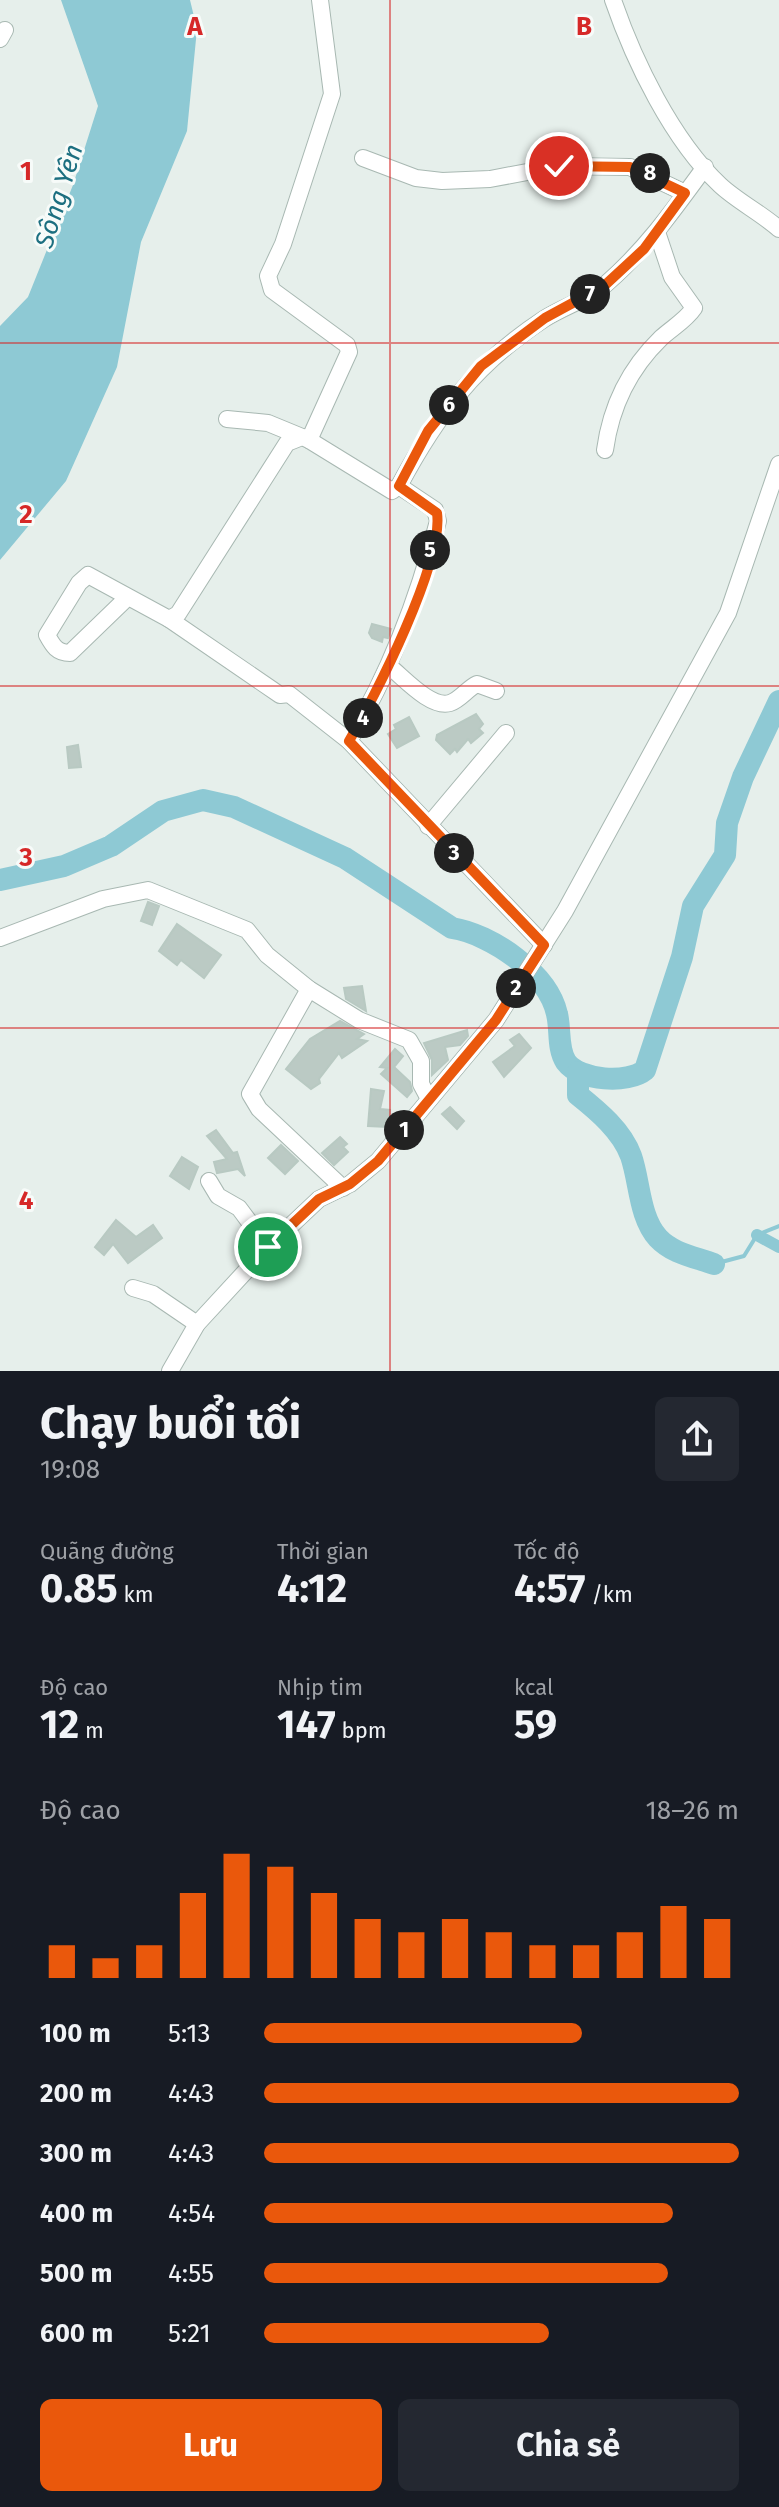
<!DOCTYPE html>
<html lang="vi">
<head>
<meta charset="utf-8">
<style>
  :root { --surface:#171b24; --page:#242831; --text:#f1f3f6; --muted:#9ea1a6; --accent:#ea580c }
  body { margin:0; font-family:"Fira Sans",sans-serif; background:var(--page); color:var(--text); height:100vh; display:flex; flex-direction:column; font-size:30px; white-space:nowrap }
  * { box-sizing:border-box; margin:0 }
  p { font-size:26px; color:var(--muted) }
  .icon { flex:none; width:44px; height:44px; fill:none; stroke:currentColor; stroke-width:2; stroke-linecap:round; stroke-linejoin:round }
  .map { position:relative; height:1371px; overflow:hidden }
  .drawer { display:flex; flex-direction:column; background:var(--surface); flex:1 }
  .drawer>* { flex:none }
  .pin { position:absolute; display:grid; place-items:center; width:68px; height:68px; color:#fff; margin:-34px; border:4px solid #fff; border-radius:50%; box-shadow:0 2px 8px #0007 }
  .km { position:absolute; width:40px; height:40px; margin:-20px; border-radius:50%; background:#222; color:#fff; font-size:22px; line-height:40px; text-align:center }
  .round { display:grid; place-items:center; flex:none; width:84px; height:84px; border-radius:12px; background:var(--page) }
  .summary { display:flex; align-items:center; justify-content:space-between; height:136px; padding:0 40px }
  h1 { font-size:44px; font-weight:700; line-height:60px }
  .figures { display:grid; grid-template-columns:repeat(3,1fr); gap:12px; height:136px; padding:8px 40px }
  .figures div { display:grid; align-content:center }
  .figures b { font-size:40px; font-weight:700 }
  .figures small { font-size:22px; font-weight:400 }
  .figures p { font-size:22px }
  .chart { height:224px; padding:16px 40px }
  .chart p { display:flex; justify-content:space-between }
  .chart svg { width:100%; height:144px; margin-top:8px; stroke:var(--accent); stroke-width:6 }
  .cta { display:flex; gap:16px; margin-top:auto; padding:16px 40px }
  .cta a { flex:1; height:92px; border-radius:12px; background:var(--accent); color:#fff; font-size:32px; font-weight:700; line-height:92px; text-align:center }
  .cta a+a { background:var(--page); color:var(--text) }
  ul { padding:0 40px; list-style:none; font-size:26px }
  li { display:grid; grid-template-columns:128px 96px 1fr; align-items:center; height:60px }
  li i { height:20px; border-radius:10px; background:var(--accent) }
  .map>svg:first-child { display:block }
  .water { fill:#8ec9d4 }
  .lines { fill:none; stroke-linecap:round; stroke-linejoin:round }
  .stream { stroke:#8ec9d4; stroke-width:4 }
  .canal { stroke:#8ec9d4; stroke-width:12 }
  .river { stroke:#8ec9d4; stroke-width:22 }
  .building { fill:#bbcac4; stroke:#b8c9c2; stroke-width:2 }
  .minor-casing { stroke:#a8b8b2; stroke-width:18 }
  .minor { stroke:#fff; stroke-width:16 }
  .route-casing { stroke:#fff; stroke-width:16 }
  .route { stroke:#ea580c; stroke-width:10 }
  .grid { fill:none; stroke:#d62828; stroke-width:2; stroke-opacity:0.55 }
  .labels { text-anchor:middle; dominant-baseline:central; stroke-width:6; stroke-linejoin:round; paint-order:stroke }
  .water-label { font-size:26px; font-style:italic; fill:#1c6f80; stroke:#f7fbf9 }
  .grid-label { font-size:26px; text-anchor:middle; font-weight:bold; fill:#d62828; stroke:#f7fbf9; stroke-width:6; stroke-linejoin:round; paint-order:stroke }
</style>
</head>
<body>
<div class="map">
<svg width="779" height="1371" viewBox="0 0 779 1371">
  <rect width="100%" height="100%" fill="#e6efeb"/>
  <!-- water -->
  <path class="water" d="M61,0h129l7,29 -10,102 -46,111 -24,125 -51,114 -66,79v-234l28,-29 45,-112 25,-79z"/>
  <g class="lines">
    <!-- stream -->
    <path class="stream" d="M714,1264l30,-8 13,-21 22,-9"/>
    <!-- canal -->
    <path class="canal" d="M757,1235l22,12"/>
    <!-- river -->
    <g class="river">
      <path d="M0,880l64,-14 47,-20 52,-35 40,-11 31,7 111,51 107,70c39,6 96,45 105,86 4,16 0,34 9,48 14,19 62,22 79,8l37,-113 11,-51 32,-51 2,-32 16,-46 36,-76"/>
      <path d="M578,1072v23c20,16 44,36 53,61 9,26 8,61 27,82 15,16 37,19 56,26"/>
    </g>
  </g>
  <!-- building -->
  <g class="building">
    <path d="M372,624l19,5 -3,9 -5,-1 -1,5 -10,-4 -3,-5z"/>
    <path d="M476,714l7,10 -4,5 4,4 -12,10 -3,-4 -11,13 -2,-3 -5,5 -14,-14 1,-5z"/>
    <path d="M409,717l10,19 -22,12 -9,-14 8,-5 -2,-4z"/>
    <path d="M78,745l3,22 -12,1 -2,-21z"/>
    <path d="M148,902l11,4 -7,19 -11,-4z"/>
    <path d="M177,924l44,31 -17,23 -23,-18 -4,5 -18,-14z"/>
    <path d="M362,986l4,25 -20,-12 -2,-11z"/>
    <path d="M340,1021l24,13 -7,5 10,2 -25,17 -3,-5 -20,26 1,4 -9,6 -25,-20 24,-30z"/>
    <path d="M467,1030l1,6 -8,9 -15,2 3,13 -16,15v-15l-8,-17z"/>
    <path d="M519,1034l12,14 -27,29 -11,-15 22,-16 -5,-6z"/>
    <path d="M395,1049l8,7 -9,11 16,15 2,9 -5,6 -26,-23 6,-6 -7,-1z"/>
    <path d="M371,1089l13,2 -4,18 10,1 -2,17 -20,-1z"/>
    <path d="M450,1107l14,14 -7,8 -15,-15z"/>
    <path d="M216,1130l17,23 4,-1 8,24 -7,-7 -21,4 -3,-11 13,-3 -20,-23z"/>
    <path d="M340,1137l7,7 -4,3 5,5 -14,13 -12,-12z"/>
    <path d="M281,1145l17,16 -13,13 -17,-16z"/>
    <path d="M182,1157l16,10 -9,22 -19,-13z"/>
    <path d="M116,1220l20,17 17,-12 9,13 -34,25 -15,-19 -9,11 -9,-8z"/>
  </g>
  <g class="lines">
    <!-- minor casing -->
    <g class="minor-casing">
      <g id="minor">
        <path d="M613,0c21,61 59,140 107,185 17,16 41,28 59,44"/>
        <path d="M0,39l5,-9"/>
        <path d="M363,158l53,20 26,3 48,-2 69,-13 71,1 55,26"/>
        <path d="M227,419l41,4 34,14"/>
        <path d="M309,440l40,-88 -2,-7 -75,-55 -4,-14 15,-32 49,-150 -12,-94"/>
        <path d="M605,450c6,-44 24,-81 56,-112 11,-10 25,-18 33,-30l-22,-31 -15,-45"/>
        <path d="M128,597l-58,56c-13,0 -17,-7 -23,-18l32,-52 9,-8 81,44 9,-5 109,-171 15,-6 7,3 83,51 7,-5c38,-71 76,-122 145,-167 20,-13 46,-20 63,-36 39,-34 68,-75 98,-116"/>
        <path d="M169,619l111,76 9,-1 60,47 195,204"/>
        <path d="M390,667c13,10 41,42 60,36 10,-3 18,-15 27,-19l19,7"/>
        <path d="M349,741c41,-69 69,-142 89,-220l-3,-11 -36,-24"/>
        <path d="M428,826l78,-93"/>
        <path d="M0,938l103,-39 45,-9 99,40 20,25 42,34 50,31 50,20 12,21v23l8,15"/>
        <path d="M309,989l-59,105 9,15 84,79"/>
        <path d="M209,1181l9,15 21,12 29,39"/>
        <path d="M133,1288l20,6 44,30"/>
        <path d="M170,1371l27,-47 71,-77 51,-48 31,-15 28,-23 118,-141 69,-109 163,-298 51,-149"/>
      </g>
    </g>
    <!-- minor -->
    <use href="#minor" class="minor"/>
  </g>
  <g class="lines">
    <!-- route casing -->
    <g class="route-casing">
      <path id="route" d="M268,1247l51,-48 31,-15 28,-23 118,-141 48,-75 -195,-204c26,-44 95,-180 88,-228l-38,-27 29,-55 53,-65 64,-48 59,-32 40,-37 41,-56 -55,-26 -71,-1"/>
    </g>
    <!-- route -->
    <use href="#route" class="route"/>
  </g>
  <!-- grid -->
  <path class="grid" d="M390,0v1371M0,343h779M0,686h779M0,1028h779"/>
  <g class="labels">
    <!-- water labels -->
    <g class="water-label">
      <text transform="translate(59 196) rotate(-73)">Sông Yên</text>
    </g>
  </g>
  <g class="grid-label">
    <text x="195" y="35">A</text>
    <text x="584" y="35">B</text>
    <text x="26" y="180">1</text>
    <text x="26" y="523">2</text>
    <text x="26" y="866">3</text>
    <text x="26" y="1209">4</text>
  </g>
</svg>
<div class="pin" style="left:268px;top:1247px;background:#1e9e55"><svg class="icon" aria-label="arrive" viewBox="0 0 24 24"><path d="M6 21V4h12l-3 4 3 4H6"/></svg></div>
<div class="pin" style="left:559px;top:166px;background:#d93025"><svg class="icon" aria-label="check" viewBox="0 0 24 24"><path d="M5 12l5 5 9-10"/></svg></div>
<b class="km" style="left:404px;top:1130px">1</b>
<b class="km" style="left:516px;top:988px">2</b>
<b class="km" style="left:454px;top:853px">3</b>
<b class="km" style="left:363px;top:718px">4</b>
<b class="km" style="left:430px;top:550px">5</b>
<b class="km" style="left:449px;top:405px">6</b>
<b class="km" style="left:590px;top:294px">7</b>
<b class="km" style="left:650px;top:173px">8</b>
</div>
<section class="drawer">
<div class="summary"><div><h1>Chạy buổi tối</h1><p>19:08</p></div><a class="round"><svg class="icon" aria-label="share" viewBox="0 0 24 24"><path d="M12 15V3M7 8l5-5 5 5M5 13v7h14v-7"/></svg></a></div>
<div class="figures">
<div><p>Quãng đường</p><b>0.85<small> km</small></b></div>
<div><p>Thời gian</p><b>4:12</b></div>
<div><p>Tốc độ</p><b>4:57<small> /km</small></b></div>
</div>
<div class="figures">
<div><p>Độ cao</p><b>12<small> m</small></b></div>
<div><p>Nhịp tim</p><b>147<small> bpm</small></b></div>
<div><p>kcal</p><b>59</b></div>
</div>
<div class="chart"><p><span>Độ cao</span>18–26 m</p>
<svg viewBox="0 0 160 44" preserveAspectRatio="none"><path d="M5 44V34M15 44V38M25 44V34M35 44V18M45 44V6M55 44V10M65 44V18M75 44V26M85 44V30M95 44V26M105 44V30M115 44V34M125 44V34M135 44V30M145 44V22M155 44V26"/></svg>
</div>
<ul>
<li><b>100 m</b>5:13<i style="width:67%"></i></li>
<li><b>200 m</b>4:43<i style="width:100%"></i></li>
<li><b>300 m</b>4:43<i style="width:100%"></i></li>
<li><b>400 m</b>4:54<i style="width:86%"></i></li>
<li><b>500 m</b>4:55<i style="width:85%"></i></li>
<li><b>600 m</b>5:21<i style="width:60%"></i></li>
</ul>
<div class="cta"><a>Lưu</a><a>Chia sẻ</a></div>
</section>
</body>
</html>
